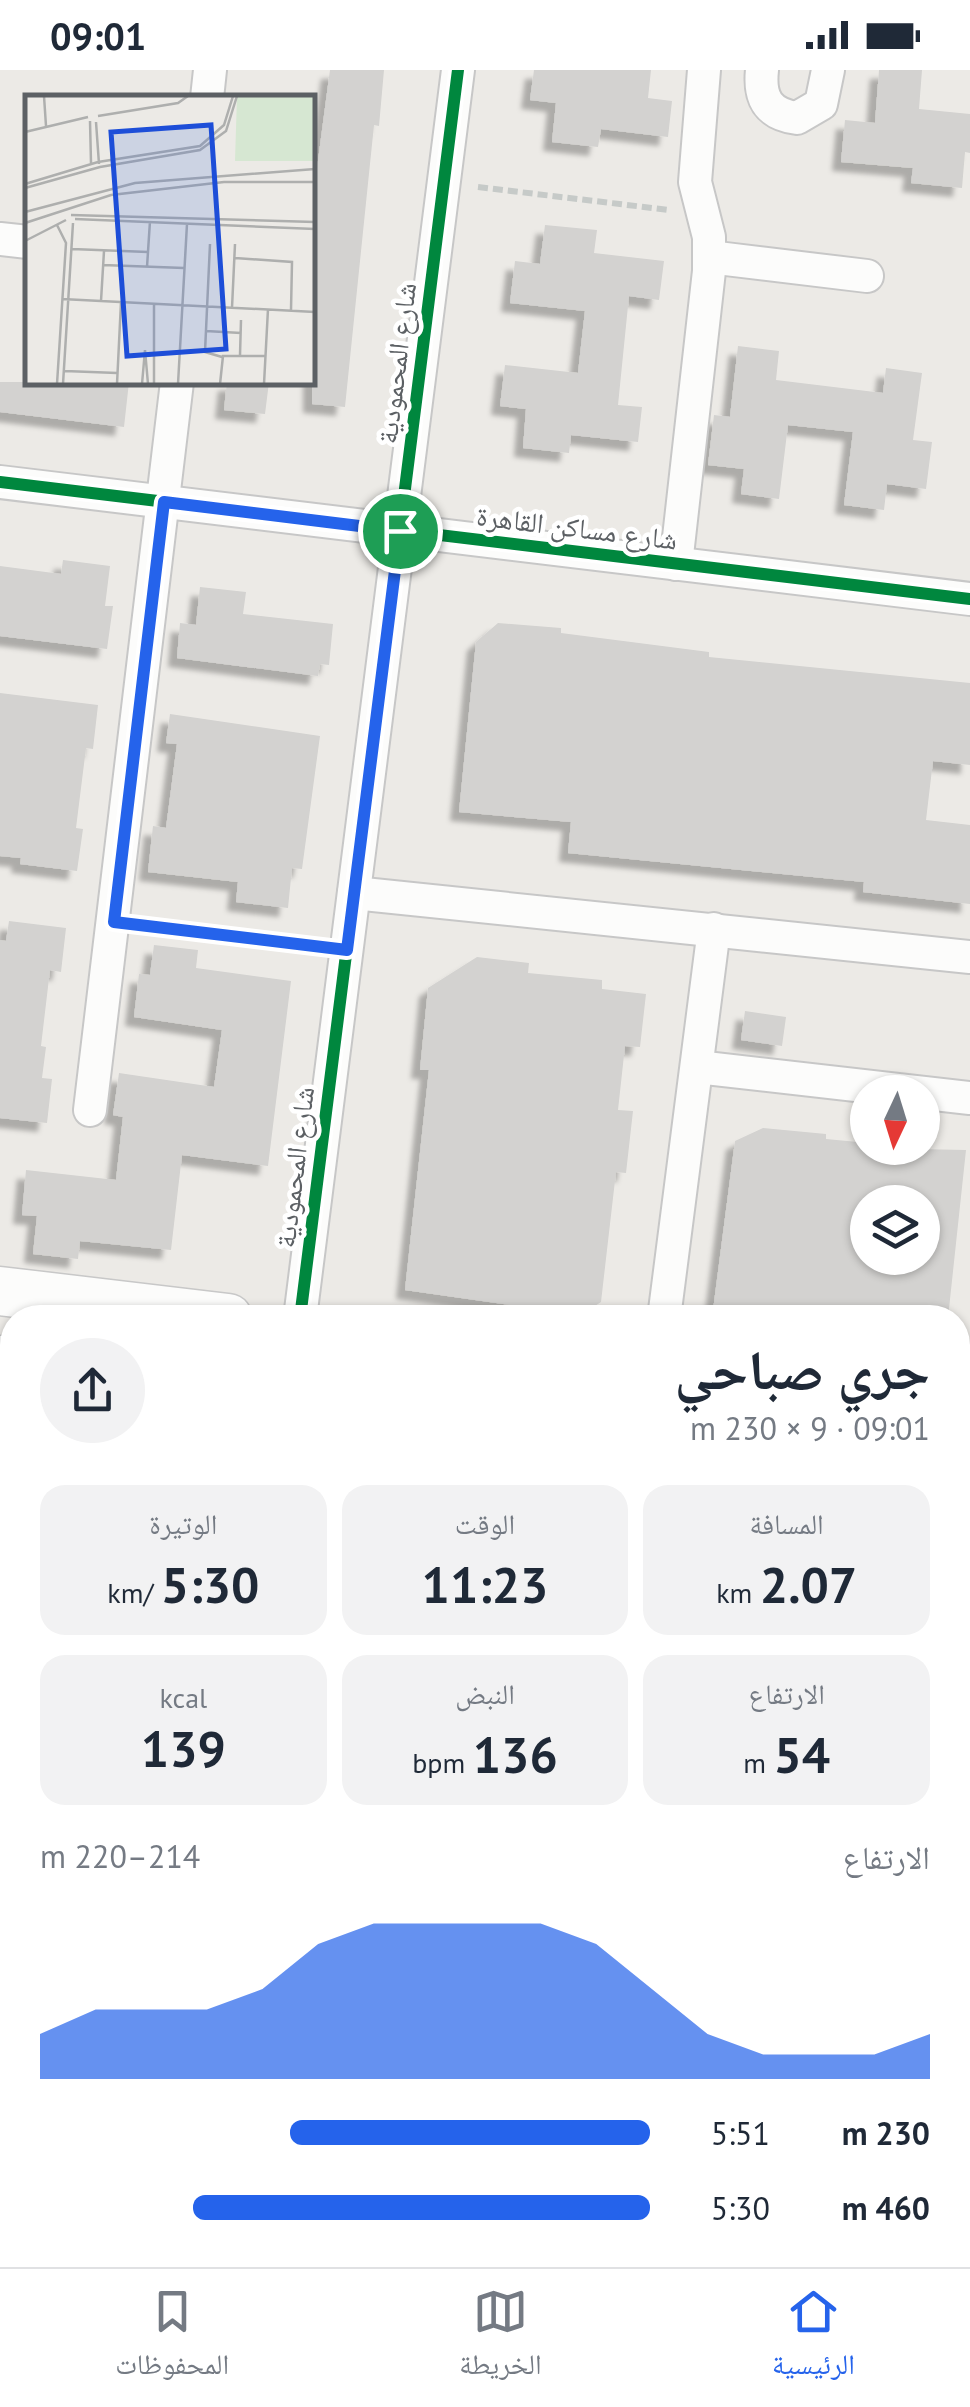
<!DOCTYPE html>
<html lang="ar">
<head>
<meta charset="utf-8">
<style>
  :root { --surface:#fff; --page:#f2f2f3; --text:#1f2937; --muted:#747a83; --line:#e0e1e3; --accent:#2563eb }
  body { margin:0; font-family:"PT Sans","Noto Naskh Arabic",sans-serif; background:var(--page); color:var(--text); direction:rtl; height:100vh; display:flex; flex-direction:column; font-size:38px; white-space:nowrap }
  * { box-sizing:border-box; margin:0 }
  p { font-size:32px; color:var(--muted) }
  .icon { flex:none; width:55px; height:55px; fill:none; stroke:currentColor; stroke-width:2; stroke-linecap:round; stroke-linejoin:round }
  .map { position:relative; flex:1; overflow:hidden; direction:ltr }
  .drawer { position:absolute; left:0px; top:1235px; width:970px; height:962px; display:flex; flex-direction:column; background:var(--surface); border-radius:40px 40px 0 0; box-shadow:0 2px 8px #0004; direction:rtl }
  .drawer>* { flex:none }
  .needle { width:65px; rotate:184deg }
  .fabs { position:absolute; left:850px; top:1005px; display:grid; gap:20px }
  .fabs a { display:grid; place-items:center; width:90px; height:90px; border-radius:50%; background:var(--surface); box-shadow:0 2px 8px #0004; font-size:50px }
  .pin { position:absolute; display:grid; place-items:center; width:85px; height:85px; color:#fff; margin:-42px; border:5px solid #fff; border-radius:50%; box-shadow:0 2px 10px #0007 }
  .round { display:grid; place-items:center; flex:none; width:105px; height:105px; border-radius:52px; background:var(--page) }
  .summary { display:flex; align-items:center; justify-content:space-between; height:170px; padding:0 40px }
  h1 { font-size:55px; font-weight:700; line-height:75px }
  .metrics { display:grid; grid-template-columns:repeat(3,1fr); gap:15px; height:170px; padding:10px 40px }
  .metrics div { display:grid; align-content:center; border-radius:25px; background:var(--page); text-align:center }
  .metrics b { font-size:50px; font-weight:700 }
  .metrics small { font-size:28px; font-weight:400 }
  .metrics p { font-size:28px }
  .chart { height:280px; padding:20px 40px }
  .chart p { display:flex; justify-content:space-between }
  .chart svg { width:100%; height:180px; margin-top:10px; fill:var(--accent); opacity:.7 }
  ul { padding:0 40px; list-style:none; font-size:32px }
  li { display:grid; grid-template-columns:160px 120px 1fr; align-items:center; height:75px }
  li i { height:25px; border-radius:12px; background:var(--accent) }
  .status { display:flex; justify-content:space-between; align-items:center; height:70px; padding:0 50px; background:var(--surface); direction:ltr }
  .status svg { height:28px; fill:currentColor }
  .menu { display:flex; justify-content:space-around; align-items:center; height:140px; border-top:2px solid var(--line); background:var(--surface); font-size:28px; color:var(--muted) }
  .menu a { display:grid; justify-items:center; gap:5px }
  .menu .current { color:var(--accent) }
  .map>svg:first-child { display:block }
  .building { fill:#d3d2d0; fill-rule:evenodd; filter:url(#shadow) }
  .lines { fill:none; stroke-linecap:round; stroke-linejoin:round }
  .street-casing { stroke:#c7c7c7; stroke-width:36 }
  .secondary-casing { stroke:#c8c8c8; stroke-width:51 }
  .path { stroke:#c6cac8; stroke-width:6; stroke-dasharray:10 5; stroke-linecap:butt }
  .street { stroke:#fcfcfb; stroke-width:32 }
  .secondary { stroke:#fcfcfb; stroke-width:48 }
  .cycleway-casing { stroke:#fff; stroke-width:19 }
  .cycleway { stroke:#00873e; stroke-width:12 }
  .route-casing { stroke:#fff; stroke-width:20 }
  .route { stroke:#2563eb; stroke-width:12 }
  .labels { text-anchor:middle; dominant-baseline:central; stroke-width:9; stroke-linejoin:round; paint-order:stroke }
  .street-label { font-size:28px; fill:#5c6064; stroke:#fff }
  .inset-road { fill:none; stroke:#aeafae; stroke-width:2.5 }
  .view { fill:#1d4ed8; fill-opacity:0.15; stroke:#1d4ed8; stroke-width:5 }
  .inset-edge { fill:none; stroke:#5c6064; stroke-width:5 }
</style>
</head>
<body>
<div class="status"><b>09:01</b><svg viewBox="0 0 49 12"><path d="M0 12V9h3v3zM5 12V6h3v6zM10 12V3h3v9zM15 12V0h3v12zM26 1h20v11H26zM47 4h2v5h-2z"/></svg></div>
<div class="map">
<svg width="970" height="2197" viewBox="0 0 970 2197">
  <defs>
    <filter id="shadow"><feDropShadow dx="-9" dy="9" stdDeviation="2.5" flood-color="#0004"/></filter>
  </defs>
  <rect width="100%" height="100%" fill="#eceae6"/>
  <!-- building -->
  <g class="building">
    <path d="M330,0h54l-5,56 -5,-1 -29,282 -33,-3v-198z"/>
    <path d="M534,0h117l-3,28 24,3 -4,36 -67,-8 -3,18 -46,-5 4,-39 -26,-3z"/>
    <path d="M879,0h43l-3,39 51,5v39l-5,-1 -3,36 -51,-5 2,-15 -72,-6 4,-42 30,3z"/>
    <path d="M545,155l52,5 -3,23 70,8 -5,39 -30,-4 -11,109 24,2 -4,35 -67,-7 -2,18 -46,-5 3,-39 -26,-3 5,-41 73,8 7,-62 -75,-8 5,-42 25,3z"/>
    <path d="M738,276l41,5 -3,29 107,13 3,-25 36,5 -9,67 19,2 -6,47 -39,-5 -3,26 -40,-5 9,-73 -65,-7 -9,74 -38,-5 3,-25 -36,-4 6,-50 16,2z"/>
    <path d="M0,312h129l-5,45 -124,-15z"/>
    <path d="M227,312h42l-4,32 -41,-4z"/>
    <path d="M63,490l47,6 -5,40h8l-6,43 -107,-13v-70l61,8z"/>
    <path d="M200,517l46,5 -3,22 90,10 -4,41 -9,-1 -2,12 -141,-18 3,-35 16,2z"/>
    <path d="M498,553l63,5v5l148,19v5l261,26v82l-37,-4 -7,59 44,5v79l-107,-12 1,-10 -296,-29 3,-31 -112,-10 17,-170z"/>
    <path d="M0,623l98,12 -5,44 -7,-1 -10,80 7,1 -6,42 -57,-7 1,-6 -21,-2z"/>
    <path d="M170,644l150,22 -18,133 -10,-1 -4,40 -52,-6 2,-20 -90,-10 5,-46 13,2 11,-84 -11,-1z"/>
    <path d="M9,851l57,7 -5,44 -11,-2 -9,76 5,1 -4,31 10,1 -5,44 -47,-5v-178l6,1z"/>
    <path d="M154,875l44,5 -2,18 95,13 -23,185 -86,-11 -11,95 -91,-9 -2,18 -45,-5 4,-38 -15,-1 4,-45 90,10 7,-63 -10,-2 6,-42 95,14 8,-57 -88,-13 5,-43 11,1z"/>
    <path d="M477,887l52,6 -1,10 74,7v9l44,5 -6,53 -15,-1 -7,64 15,1 -7,62 -10,-1 -15,130 -20,13 -176,-25 24,-220h-9l8,-82z"/>
    <path d="M745,941l41,6 -4,29 -41,-6z"/>
    <path d="M763,1058l63,6v5l42,4v5l98,2 -18,168h-236l23,-177zM868,1132h54v56h-54z"/>
  </g>
  <g class="lines">
    <!-- street casing -->
    <g class="street-casing">
      <g id="street">
        <path d="M762,0c-3,28 6,44 35,48l24,-14 7,-34"/>
        <path d="M207,28l3,-28"/>
        <path d="M0,169l28,3"/>
        <path d="M709,187l158,19"/>
        <path d="M0,412l970,117"/>
        <path d="M676,494l33,-293v-34l-14,-55 9,-112"/>
        <path d="M354,823l616,64"/>
        <path d="M697,997l273,31"/>
        <path d="M90,1040l87,-728"/>
        <path d="M300,1248l158,-1248"/>
        <path d="M664,1248l50,-389"/>
      </g>
    </g>
    <!-- secondary casing -->
    <g class="secondary-casing">
      <g id="secondary">
        <path d="M0,1221l228,27"/>
        <path d="M0,1290l12,1"/>
        <path d="M958,1347l12,2"/>
        <path d="M958,1412l12,1"/>
        <path d="M958,1587l12,-1"/>
        <path d="M0,1629h12"/>
        <path d="M958,1665l12,-1"/>
        <path d="M0,1724h12"/>
        <path d="M958,1883l12,-1"/>
        <path d="M958,1925l12,-1"/>
        <path d="M0,2008l12,-7"/>
        <path d="M0,2062l12,-8"/>
      </g>
    </g>
    <!-- path -->
    <g class="path">
      <path d="M478,117l191,23"/>
      <path d="M144,855l172,21"/>
      <path d="M0,1351l12,2"/>
      <path d="M958,1463l12,1"/>
    </g>
    <!-- street -->
    <use href="#street" class="street"/>
    <!-- secondary -->
    <use href="#secondary" class="secondary"/>
    <!-- cycleway casing -->
    <g class="cycleway-casing">
      <g id="cycleway">
        <path d="M0,412l970,117"/>
        <path d="M300,1248l158,-1248"/>
      </g>
    </g>
    <!-- cycleway -->
    <use href="#cycleway" class="cycleway"/>
  </g>
  <g class="lines">
    <!-- route casing -->
    <g class="route-casing">
      <path id="route" d="M164,432l236,29 -53,419 -233,-28z"/>
    </g>
    <!-- route -->
    <use href="#route" class="route"/>
  </g>
  <g class="labels">
    <!-- street labels -->
    <g class="street-label">
      <text transform="translate(396 293) rotate(-83)">شارع المحمودية</text>
      <text transform="translate(577 457) rotate(7)">شارع مساكن القاهرة</text>
      <text transform="translate(294 1097) rotate(-83)">شارع المحمودية</text>
    </g>
  </g>
  <!-- overview -->
  <g transform="translate(25 25)">
    <rect width="290" height="290" fill="#eceae6"/>
    <path d="M212,1h78v65h-80z" fill="#d6e7d2"/>
    <path class="inset-road" d="M19,1l2,30M73,21l80,-13 10,-7M65,26l1,42M71,27l3,42M0,37l63,-15M0,89l73,-22 102,-16 24,-21 9,-29M0,93l75,-21 100,-17 26,-19 11,-35M0,117l110,-29 180,-14M46,120l244,7M50,124l240,10M0,128l86,-28 113,-13h91M32,130l9,18 -9,141M0,146l41,-21M185,149l-5,108 17,5M47,154l76,3M210,163l57,4 -1,48M78,170l81,3M122,172l3,-46M37,204l253,13M76,206l3,-50M129,209v80M207,213l3,-64M181,236l35,2M215,260l1,-35M40,276l52,2M38,289l10,-161M92,289l4,-82M117,289l3,-34 3,34M153,289l9,-160M195,289l3,-28h42M239,289l4,-75"/>
    <path class="view" d="M186,30l15,224 -99,7 -16,-224z"/>
    <rect width="290" height="290" class="inset-edge"/>
  </g>
</svg>
<div class="fabs">
<a><svg class="needle" viewBox="-14 -14 28 28"><path d="M0-13l5 13h-10z" fill="#e53935"/><path d="M0 13l5-13h-10z" fill="#747a83"/></svg></a>
<a><svg class="icon" aria-label="layers" viewBox="0 0 24 24"><path d="M12 4l9 5-9 5-9-5zM3 14l9 5 9-5"/></svg></a>
</div>
<div class="pin" style="left:400px;top:461px;background:#1e9e55"><svg class="icon" aria-label="arrive" viewBox="0 0 24 24"><path d="M6 21V4h12l-3 4 3 4H6"/></svg></div>
<section class="drawer">
<div class="summary"><div><h1>جري صباحي</h1><p>09:01 · 9 × 230 m</p></div><a class="round"><svg class="icon" aria-label="share" viewBox="0 0 24 24"><path d="M12 15V3M7 8l5-5 5 5M5 13v7h14v-7"/></svg></a></div>
<div class="metrics">
<div><p>المسافة</p><b>2.07<small> km</small></b></div>
<div><p>الوقت</p><b>11:23</b></div>
<div><p>الوتيرة</p><b>5:30<small> /km</small></b></div>
</div>
<div class="metrics">
<div><p>الارتفاع</p><b>54<small> m</small></b></div>
<div><p>النبض</p><b>136<small> bpm</small></b></div>
<div><p>kcal</p><b>139</b></div>
</div>
<div class="chart"><p><span>الارتفاع</span>214–220 m</p>
<svg viewBox="0 0 160 44" preserveAspectRatio="none"><path d="M0 44V33L10 27L20 27L30 27L40 22L50 11L60 6L70 6L80 6L90 6L100 11L110 22L120 33L130 38L140 38L150 38L160 33V44z"/></svg>
</div>
<ul>
<li><b>230 m</b>5:51<i style="width:59%"></i></li>
<li><b>460 m</b>5:30<i style="width:75%"></i></li>
</ul>
</section>
</div>
<nav class="menu">
<a class="current"><svg class="icon" aria-label="home" viewBox="0 0 24 24"><path d="M3 11l9-7 9 7M6 9v11h12V9"/></svg>الرئيسية</a>
<a><svg class="icon" aria-label="map" viewBox="0 0 24 24"><path d="M3 6l6-2 6 2 6-2v14l-6 2-6-2-6 2zM9 4v14M15 6v14"/></svg>الخريطة</a>
<a><svg class="icon" aria-label="saved" viewBox="0 0 24 24"><path d="M7 4h10v16l-5-4-5 4z"/></svg>المحفوظات</a>
</nav>
</body>
</html>
